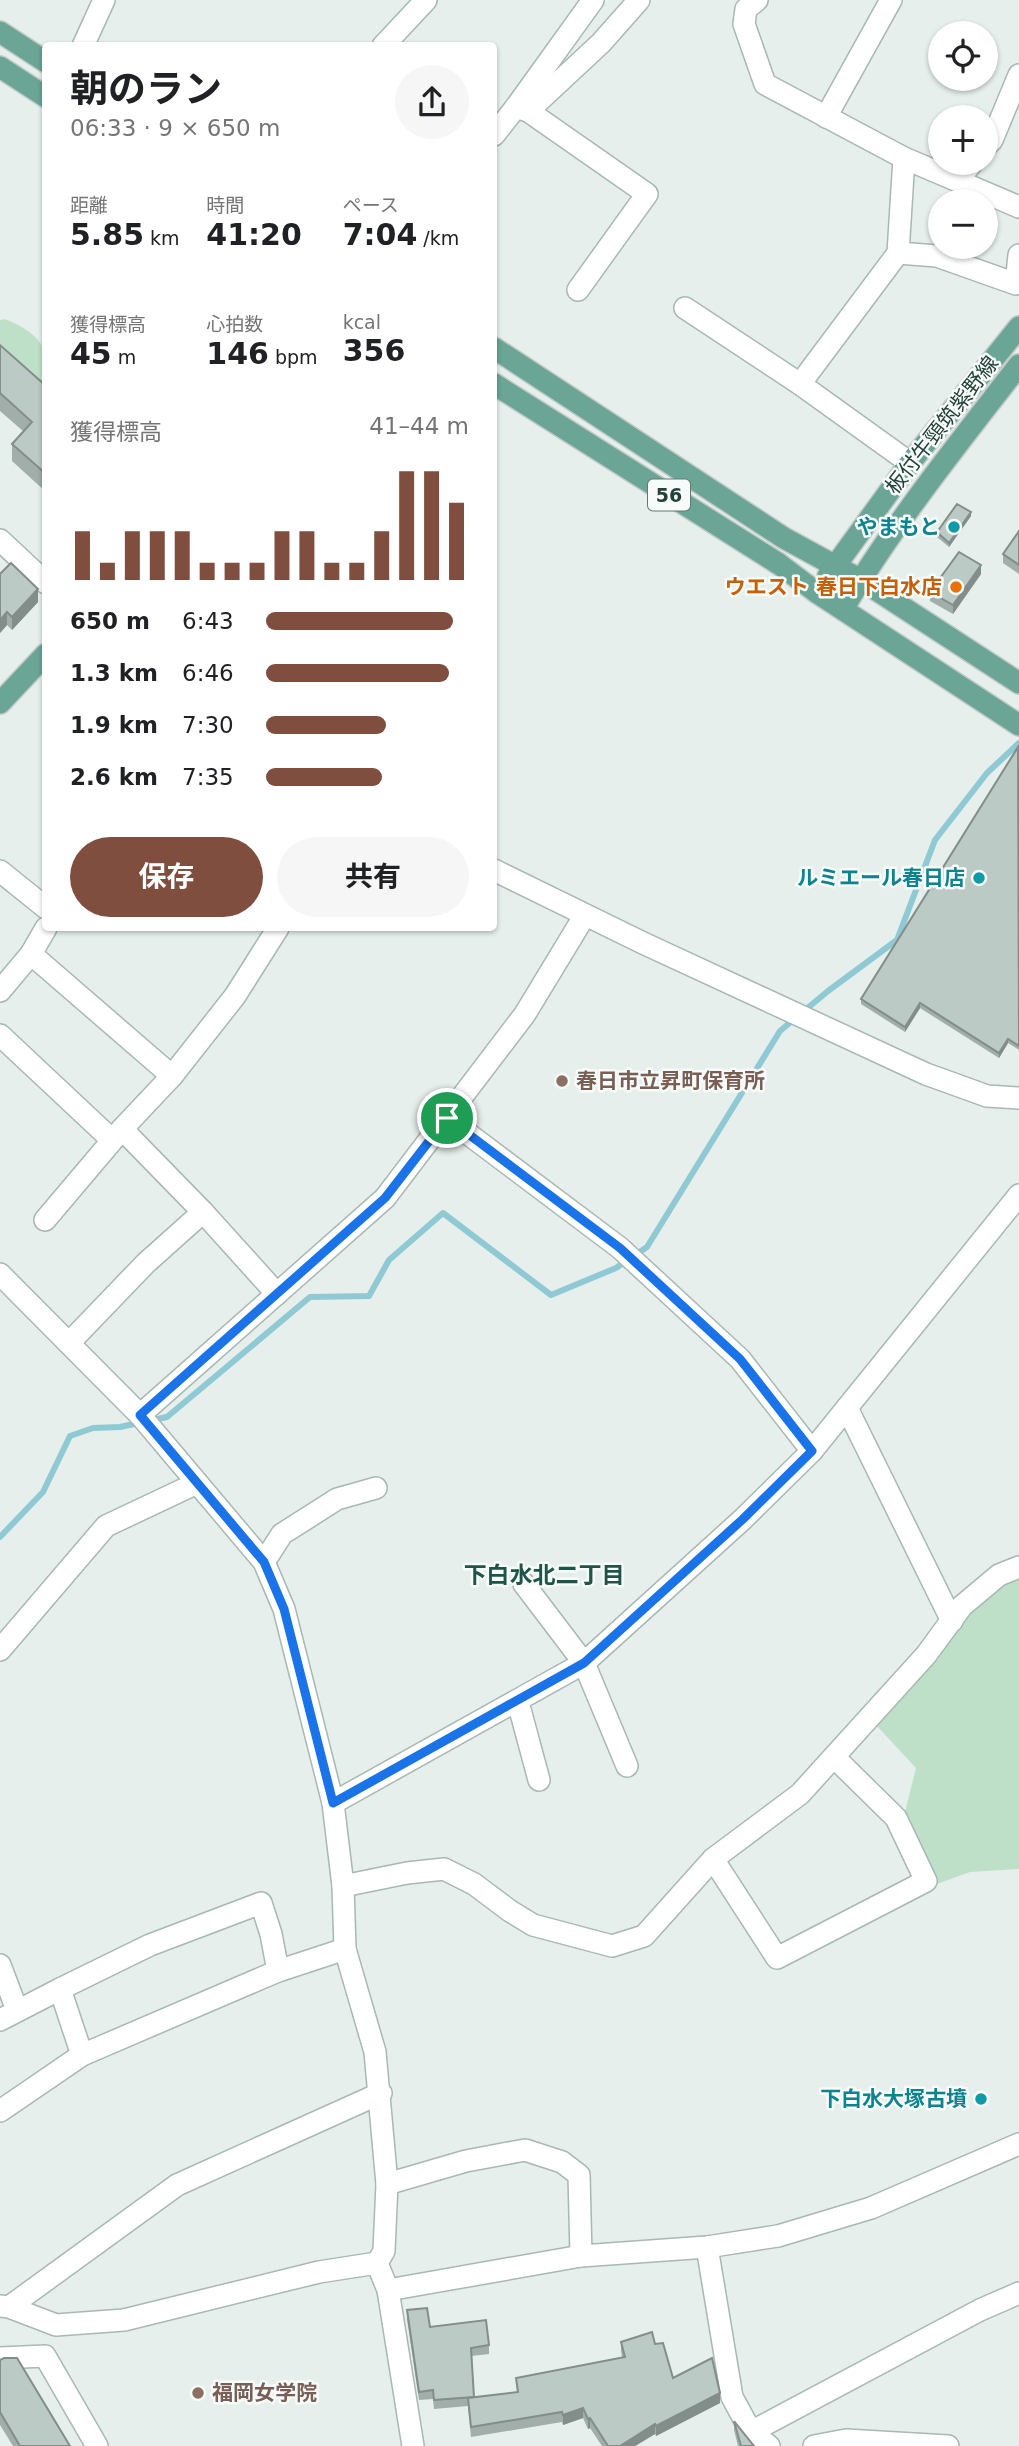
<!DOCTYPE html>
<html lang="ja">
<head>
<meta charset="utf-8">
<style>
  :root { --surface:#fff; --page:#f6f6f6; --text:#202124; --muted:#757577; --accent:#7f4e3f }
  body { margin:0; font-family:"DejaVu Sans","Noto Sans JP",sans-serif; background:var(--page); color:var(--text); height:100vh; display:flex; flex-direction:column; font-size:26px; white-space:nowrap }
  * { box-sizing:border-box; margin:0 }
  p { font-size:23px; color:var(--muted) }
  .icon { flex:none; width:38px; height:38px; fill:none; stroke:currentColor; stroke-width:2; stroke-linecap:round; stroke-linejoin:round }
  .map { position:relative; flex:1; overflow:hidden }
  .panel { position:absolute; left:42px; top:42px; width:455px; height:889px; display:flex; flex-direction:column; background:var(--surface); border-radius:7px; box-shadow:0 2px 5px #0004 }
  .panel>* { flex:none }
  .controls { position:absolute; left:928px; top:21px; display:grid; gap:14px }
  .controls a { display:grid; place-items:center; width:70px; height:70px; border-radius:50%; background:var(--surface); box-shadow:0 2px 5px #0004; font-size:35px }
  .pin { position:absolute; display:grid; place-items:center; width:60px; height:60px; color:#fff; margin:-30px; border:4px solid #fff; border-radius:50%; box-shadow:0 2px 7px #0007 }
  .round { display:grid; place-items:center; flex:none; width:74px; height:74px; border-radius:37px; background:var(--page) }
  .summary { display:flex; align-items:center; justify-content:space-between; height:119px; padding:0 28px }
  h1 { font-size:38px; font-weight:700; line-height:52px }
  .metrics { display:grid; grid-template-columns:repeat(3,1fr); gap:10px; height:119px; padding:7px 28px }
  .metrics div { display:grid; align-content:center }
  .metrics b { font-size:30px; font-weight:700 }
  .metrics small { font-size:19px; font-weight:400 }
  .metrics p { font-size:19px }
  .chart { height:196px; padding:14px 28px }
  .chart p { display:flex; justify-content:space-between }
  .chart svg { width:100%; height:126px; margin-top:7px; stroke:var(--accent); stroke-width:6 }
  .cta { display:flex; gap:14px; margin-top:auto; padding:14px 28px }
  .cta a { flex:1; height:80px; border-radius:42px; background:var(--accent); color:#fff; font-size:28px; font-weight:700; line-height:80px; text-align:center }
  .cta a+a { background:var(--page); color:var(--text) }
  ul { padding:0 28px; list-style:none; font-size:23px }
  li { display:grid; grid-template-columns:112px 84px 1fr; align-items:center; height:52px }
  li i { height:18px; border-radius:9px; background:var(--accent) }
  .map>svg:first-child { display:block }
  .green { fill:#bfe0c8 }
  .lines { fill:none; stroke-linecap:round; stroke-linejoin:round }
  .stream { stroke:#8ec9d4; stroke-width:6 }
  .minor-casing { stroke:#a8b8b2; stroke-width:24 }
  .major-casing { stroke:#c2cac8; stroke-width:24 }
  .minor { stroke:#fff; stroke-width:21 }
  .major { stroke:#6aa596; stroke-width:21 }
  .wall { fill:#a1aea9 }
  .shaded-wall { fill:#838d89 }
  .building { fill:#bbcac4; stroke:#838d89; stroke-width:2 }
  .route-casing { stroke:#fff; stroke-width:14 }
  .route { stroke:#1a73e8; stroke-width:9 }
  .culture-dot { fill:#0f9aa8; stroke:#f7fbf9; stroke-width:2.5 }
  .food-dot { fill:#e8710a; stroke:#f7fbf9; stroke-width:2.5 }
  .education-dot { fill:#8d6e63; stroke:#f7fbf9; stroke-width:2.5 }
  .labels { text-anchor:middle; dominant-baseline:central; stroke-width:5; stroke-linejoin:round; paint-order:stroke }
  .shield { fill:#f7fbf9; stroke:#637a73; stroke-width:2 }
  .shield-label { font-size:19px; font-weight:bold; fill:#24423a }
  .street-label { font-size:21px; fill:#24423a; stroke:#f7fbf9 }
  .culture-label { font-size:21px; font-weight:bold; fill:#0d838f; stroke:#f7fbf9; text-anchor:end }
  .food-label { font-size:21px; font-weight:bold; fill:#c56008; stroke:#f7fbf9; text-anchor:end }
  .education-label { font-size:21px; font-weight:bold; fill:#785e54; stroke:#f7fbf9; text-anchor:start }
  .neighbourhood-label { font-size:23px; font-weight:bold; fill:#1f5548; stroke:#f7fbf9 }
</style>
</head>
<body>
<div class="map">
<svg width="1019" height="2446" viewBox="0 0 1019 2446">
  <rect width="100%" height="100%" fill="#e6efeb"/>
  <!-- green -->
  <g class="green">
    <path d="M4,319c15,5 37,17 41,34 3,9 0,24 0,33l-45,-43v-23z"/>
    <path d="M1019,1576v293l-49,3 -36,13 -30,-69 12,-48 -40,-43 91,-110 36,-33z"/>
  </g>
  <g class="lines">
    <!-- stream -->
    <path class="stream" d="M0,1537l43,-45 27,-56 23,-8 27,-1 47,-10 143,-120 59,-1 20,-36 54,-47 108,82 65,-27 31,-21 133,-216 48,-40 69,-51 38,-100 52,-67 32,-30"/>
    <!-- minor casing -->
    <g class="minor-casing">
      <g id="minor">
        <path d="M757,0l-11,9 -2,15 21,60 139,74 -6,95 -98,131"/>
        <path d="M83,46l21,-46"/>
        <path d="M383,46l43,-46"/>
        <path d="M516,107l12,4 73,-68 38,-43"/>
        <path d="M528,111l119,83 -69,96"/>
        <path d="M826,117l65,-117"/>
        <path d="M494,135l22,-28 77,-107"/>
        <path d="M985,147l7,-7 27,-65"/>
        <path d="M904,158l115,49"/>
        <path d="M958,180l14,-17"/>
        <path d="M898,253l39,3 79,28 3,-29"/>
        <path d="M685,308l115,76 110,79"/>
        <path d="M0,540l46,43"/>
        <path d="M494,870l149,73 283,131 61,22 32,2"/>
        <path d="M0,871l46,37"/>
        <path d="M46,928l-15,26 141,122"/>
        <path d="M0,991l31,-37"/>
        <path d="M0,1035l112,105"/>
        <path d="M447,1118l173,130 120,111 72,92"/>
        <path d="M122,1129l50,-53 63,-80 43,-68"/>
        <path d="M45,1220l77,-91 81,83 74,82"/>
        <path d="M0,1274l140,141 124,147 20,47 49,194 10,83 2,63 30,103 12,132 -3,67 -7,12 11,27 25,156"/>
        <path d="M69,1343l77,-80 57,-51"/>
        <path d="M847,1408l105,213"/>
        <path d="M140,1415l245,-217 140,-184 60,-99"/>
        <path d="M264,1562l18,-28 55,-35 39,-11"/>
        <path d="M524,1584l60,79 43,103"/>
        <path d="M0,1650l106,-124 91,-43"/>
        <path d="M518,1702l21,78"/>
        <path d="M333,1803l251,-140 159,-144 69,-68 207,-256"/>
        <path d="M713,1859l64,99 149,-77 -30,-63 -62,-61"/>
        <path d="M343,1886l64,-13 37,-4 30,15 36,27 23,14 79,21 32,-10 69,-77 87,-65 126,-139 36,-49 37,-31 20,-8"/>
        <path d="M0,1965l17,45"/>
        <path d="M278,1971l-7,-37 -10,-31 -111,42 -90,44 22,66 196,-84 67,-22"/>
        <path d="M0,2020l60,-31"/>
        <path d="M0,2111l82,-56"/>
        <path d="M387,2184l79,-23 59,-11 37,12 17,13 2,81"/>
        <path d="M707,2247l25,150 19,35 18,14"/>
        <path d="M388,2290l193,-34 126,-9 71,-11 93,-28 148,-64"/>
        <path d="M0,2306l9,1 47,18 68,-5 195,-48 58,-9"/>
        <path d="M9,2307l168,-122 204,-92"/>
        <path d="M0,2358l45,-2 52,90"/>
        <path d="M751,2432l229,-122 39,-17"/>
        <path d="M814,2446l32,-6 102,6"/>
      </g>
    </g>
    <!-- major casing -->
    <g class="major-casing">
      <g id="major">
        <path d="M0,32l46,30"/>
        <path d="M0,67l46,30"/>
        <path d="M494,348l290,190 77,42 158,103"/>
        <path d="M494,384l285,180 37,28 203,133"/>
        <path d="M828,576l82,-113 109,-136"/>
        <path d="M843,609c52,-87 115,-165 176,-244"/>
        <path d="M0,703l46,-49"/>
      </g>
    </g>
    <!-- minor -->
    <use href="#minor" class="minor"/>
    <!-- major -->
    <use href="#major" class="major"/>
  </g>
  <!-- wall -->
  <g class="wall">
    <path d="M0,345l46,41v106l-34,-31v-17l11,-13 -23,-20z"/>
    <path d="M971,516l-22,31 -12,-10v-5z"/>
    <path d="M1019,531v43l-16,-11v-9z"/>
    <path d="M11,563l27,39 -26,28 -5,-5 -7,8z"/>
    <path d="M981,574l-28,40 -23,-13v-9z"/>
    <path d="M1019,747v303l-11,-7 -9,15 -79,-50 -15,24 -44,-28v-5z"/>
    <path d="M407,2310l23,17 59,18v9l-18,2 3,42 43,-6 -1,-14 106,-21 -1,-6v-9l34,2 18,34 47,25 -64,33 -1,-2 -20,12h-33l-12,-18 -2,1 -5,-11 -20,7 -1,-3 -91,15 -3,-31 -34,3 -1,-10 -14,1 -12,-81z"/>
    <path d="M0,2360l70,86h-57l-13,-21z"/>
    <path d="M734,2421l20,25h-16l-4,-16z"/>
  </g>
  <!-- shaded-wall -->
  <g class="shaded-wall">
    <path d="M971,512v4l-22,31v-4z"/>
    <path d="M981,565v9l-28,40v-9z"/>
    <path d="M38,589v13l-26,28v-13z"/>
    <path d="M7,612v13l-7,8v-13z"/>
    <path d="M920,1003v5l-15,24v-5z"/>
    <path d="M1008,1039v4l-9,15v-5z"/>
    <path d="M720,2393v10l-64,33v-10z"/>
    <path d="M583,2408v10l-20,7v-10z"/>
    <path d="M590,2418v10l-2,1v-10z"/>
    <path d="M655,2424v10l-20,12h-15z"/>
  </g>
  <!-- building -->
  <g class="building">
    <path d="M0,345l46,41v88l-34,-30 20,-22 -32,-29z"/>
    <path d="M957,504l14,8 -22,31 -12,-11z"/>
    <path d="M1019,531v34l-16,-11z"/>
    <path d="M959,552l22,13 -28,40 -23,-13z"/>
    <path d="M11,563l27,26 -26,28 -5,-5 -7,8v-46z"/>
    <path d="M1018,747l1,299 -11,-7 -9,14 -79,-50 -15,24 -44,-28z"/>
    <path d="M427,2308l3,19 56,-7 3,25 -18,3 3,49 -40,3 -1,-10 -14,2 -12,-82z"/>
    <path d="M652,2332l3,12 8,-1 10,35 39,-20 8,35 -64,33 -1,-2 -35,22h-12l-18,-28 -2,1 -5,-11 -20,7 -1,-3 -91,15 -3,-29 50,-6 -2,-14 109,-21 -4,-15z"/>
    <path d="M4,2358h13l53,88h-50l-20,-34v-52z"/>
    <path d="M734,2421l20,25h-13z"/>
  </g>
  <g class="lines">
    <!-- route casing -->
    <g class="route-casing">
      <path id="route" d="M447,1118l173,130 120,111 72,92 -69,68 -159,144 -251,140 -49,-194 -20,-47 -124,-147 245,-217z"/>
    </g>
    <!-- route -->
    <use href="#route" class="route"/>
  </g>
  <!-- markers -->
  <g class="culture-dot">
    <circle cx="954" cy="527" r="7"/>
    <circle cx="979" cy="878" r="7"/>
    <circle cx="981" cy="2099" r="7"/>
  </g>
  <circle class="food-dot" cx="956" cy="587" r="7"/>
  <g class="education-dot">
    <circle cx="562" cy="1081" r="7"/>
    <circle cx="198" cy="2393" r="7"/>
  </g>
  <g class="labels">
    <!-- shield labels -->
    <rect class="shield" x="648" y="479.5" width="42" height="31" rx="5"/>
    <g class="shield-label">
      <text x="669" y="495">56</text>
    </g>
    <!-- street labels -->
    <g class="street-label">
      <text transform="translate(942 425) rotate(-52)">板付牛頸筑紫野線</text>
    </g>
    <!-- culture labels -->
    <g class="culture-label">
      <text x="940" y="527">やまもと</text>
      <text x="965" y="878">ルミエール春日店</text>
      <text x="967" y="2099">下白水大塚古墳</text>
    </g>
    <!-- food labels -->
    <g class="food-label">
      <text x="942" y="587">ウエスト 春日下白水店</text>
    </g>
    <!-- education labels -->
    <g class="education-label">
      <text x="576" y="1081">春日市立昇町保育所</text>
      <text x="212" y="2393">福岡女学院</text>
    </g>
    <!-- neighbourhood labels -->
    <g class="neighbourhood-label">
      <text x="544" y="1575">下白水北二丁目</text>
    </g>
  </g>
</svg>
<div class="controls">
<a><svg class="icon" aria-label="locate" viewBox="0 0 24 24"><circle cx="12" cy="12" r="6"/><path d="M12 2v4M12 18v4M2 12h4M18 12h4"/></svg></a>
<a>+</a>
<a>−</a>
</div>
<div class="pin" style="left:447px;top:1118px;background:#1e9e55"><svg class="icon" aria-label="arrive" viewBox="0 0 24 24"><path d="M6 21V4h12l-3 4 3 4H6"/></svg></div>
<section class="panel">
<div class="summary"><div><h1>朝のラン</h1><p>06:33 · 9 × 650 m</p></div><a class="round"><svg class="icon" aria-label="share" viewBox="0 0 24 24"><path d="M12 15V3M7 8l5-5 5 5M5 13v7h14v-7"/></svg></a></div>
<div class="metrics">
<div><p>距離</p><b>5.85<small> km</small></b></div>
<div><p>時間</p><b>41:20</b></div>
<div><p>ペース</p><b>7:04<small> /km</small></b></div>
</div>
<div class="metrics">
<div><p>獲得標高</p><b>45<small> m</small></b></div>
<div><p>心拍数</p><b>146<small> bpm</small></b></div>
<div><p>kcal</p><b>356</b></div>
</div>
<div class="chart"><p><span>獲得標高</span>41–44 m</p>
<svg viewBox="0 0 160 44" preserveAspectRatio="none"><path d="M5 44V27M15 44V38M25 44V27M35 44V27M45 44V27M55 44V38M65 44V38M75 44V38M85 44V27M95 44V27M105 44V38M115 44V38M125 44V27M135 44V6M145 44V6M155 44V17"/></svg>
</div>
<ul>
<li><b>650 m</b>6:43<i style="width:92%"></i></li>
<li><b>1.3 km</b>6:46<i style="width:90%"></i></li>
<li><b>1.9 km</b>7:30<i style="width:59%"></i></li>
<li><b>2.6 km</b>7:35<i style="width:57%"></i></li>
</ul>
<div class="cta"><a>保存</a><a>共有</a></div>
</section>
</div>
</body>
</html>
